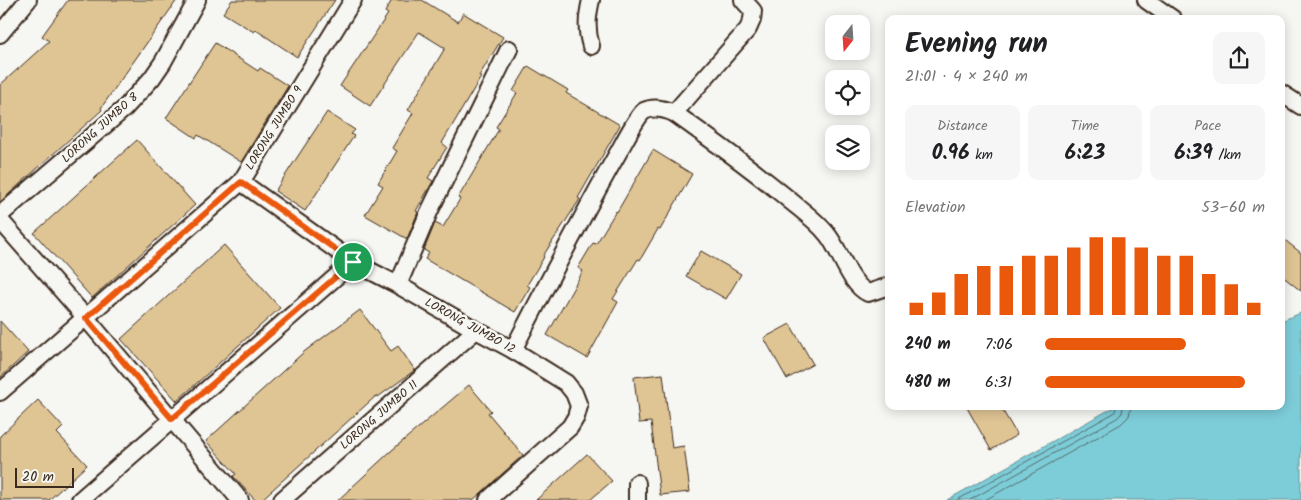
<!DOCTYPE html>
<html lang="en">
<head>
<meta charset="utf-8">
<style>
  :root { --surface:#fff; --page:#f6f6f6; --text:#202124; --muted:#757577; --accent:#ea580c }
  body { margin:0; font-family:Kalam,sans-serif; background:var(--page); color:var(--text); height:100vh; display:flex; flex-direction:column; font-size:19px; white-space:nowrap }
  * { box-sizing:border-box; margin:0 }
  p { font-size:16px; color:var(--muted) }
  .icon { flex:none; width:28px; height:28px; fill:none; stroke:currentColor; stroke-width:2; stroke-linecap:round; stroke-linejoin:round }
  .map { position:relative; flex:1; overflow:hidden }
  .sheet { position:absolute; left:885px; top:15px; width:400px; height:395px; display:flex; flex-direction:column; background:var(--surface); border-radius:10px; box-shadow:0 2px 12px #0003 }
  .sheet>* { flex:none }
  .needle { width:32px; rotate:197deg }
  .tools { position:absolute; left:825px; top:15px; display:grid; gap:10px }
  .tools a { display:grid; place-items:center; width:45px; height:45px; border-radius:10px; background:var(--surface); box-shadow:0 2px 12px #0003; font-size:25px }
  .scale { position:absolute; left:15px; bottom:12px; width:59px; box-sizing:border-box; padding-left:5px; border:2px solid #3b2a1e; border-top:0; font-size:14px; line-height:18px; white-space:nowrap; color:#3b2a1e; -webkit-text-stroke:4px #f6f6f2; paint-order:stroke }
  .pin { position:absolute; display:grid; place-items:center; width:42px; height:42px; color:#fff; margin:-21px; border:2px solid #fff; border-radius:50%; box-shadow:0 1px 5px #0007 }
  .round { display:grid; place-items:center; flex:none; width:52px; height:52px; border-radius:10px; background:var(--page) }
  .headline { display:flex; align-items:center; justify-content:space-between; height:85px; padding:0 20px }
  h1 { font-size:28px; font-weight:600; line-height:38px }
  .figures { display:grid; grid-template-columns:repeat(3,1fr); gap:8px; height:85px; padding:5px 20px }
  .figures div { display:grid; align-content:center; border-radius:10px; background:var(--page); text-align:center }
  .figures b { font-size:21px; font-weight:600 }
  .figures small { font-size:14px; font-weight:400 }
  .figures p { font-size:14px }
  .chart { height:140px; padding:10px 20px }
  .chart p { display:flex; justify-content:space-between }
  .chart svg { width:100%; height:90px; margin-top:5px; stroke:var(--accent); stroke-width:6 }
  ul { padding:0 20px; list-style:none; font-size:16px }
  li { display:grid; grid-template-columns:80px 60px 1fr; align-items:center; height:38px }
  li i { height:12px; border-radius:6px; background:var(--accent) }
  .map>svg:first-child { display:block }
  .water { fill:#7dcdd9; stroke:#638c8e }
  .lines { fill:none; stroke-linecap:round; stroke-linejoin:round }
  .shore { stroke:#556b69; stroke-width:1 }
  .building { fill:#dfc494; stroke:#3b2a1e }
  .street-casing { stroke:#3b2a1e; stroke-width:20 }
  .street { stroke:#f6f6f2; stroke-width:16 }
  .route-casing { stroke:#fff; stroke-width:10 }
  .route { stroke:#ea580c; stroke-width:6 }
  .labels { text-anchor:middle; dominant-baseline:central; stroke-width:5; stroke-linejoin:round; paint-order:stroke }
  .street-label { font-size:12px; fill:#3b2a1e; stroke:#f6f6f2 }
</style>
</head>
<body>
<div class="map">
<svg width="1301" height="500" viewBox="0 0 1301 500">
  <rect width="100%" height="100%" fill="#f6f6f2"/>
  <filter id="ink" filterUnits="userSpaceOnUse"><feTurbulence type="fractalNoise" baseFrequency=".02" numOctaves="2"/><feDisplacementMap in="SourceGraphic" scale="10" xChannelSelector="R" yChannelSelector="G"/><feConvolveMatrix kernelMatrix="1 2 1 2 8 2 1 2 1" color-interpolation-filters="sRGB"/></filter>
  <g filter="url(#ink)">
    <!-- water -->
    <path class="water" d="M1301,313v187h-354l169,-94h165v-85z"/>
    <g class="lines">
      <!-- shore -->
      <g class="shore">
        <path d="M957,500l157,-87 3,-7"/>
        <path d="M970,500l147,-82 5,-5 1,-7"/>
        <path d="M985,500l136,-76 8,-8 2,-10"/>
      </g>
    </g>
    <!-- building -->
    <g class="building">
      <path d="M68,0h109l-76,108 1,2 -102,92v-117l49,-44 -7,-5z"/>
      <path d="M232,0h103l-38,57 -41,-27 -2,2 -31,-19z"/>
      <path d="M392,0h30l36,22 5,-9 40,24 -24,39 2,1 -39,66 5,4 -19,31 5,3 -17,30 2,1 -11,27 -42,-24 18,-29 -5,-3 19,-32 -5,-3 21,-35 -5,-3 37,-62 -26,-16 -49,74 -30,-20 48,-72 -3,-2z"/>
      <path d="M215,43l43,28 2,-3 28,18 -47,76 -43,-27 -2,3 -30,-20z"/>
      <path d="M528,66l40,24 -2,3 54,32 -42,73 2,1 -37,57 1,1 -17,28 3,2 -15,25 -90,-53 4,-6 -5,-3 11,-27 8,4 17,-28 -2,-1 41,-69 -3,-2 21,-34 -4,-2z"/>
      <path d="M327,112l28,18 -4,4 3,2 -49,75 -30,-20z"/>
      <path d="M137,140l58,65 -103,93 -58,-65z"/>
      <path d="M653,150l39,24 -32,56 -2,-1 -18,31 -2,-1 -25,40 5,3 -31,56 -40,-23 36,-64 -5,-3 15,-25 3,1 20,-33 1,1z"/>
      <path d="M1281,237l20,16v38l-20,-16z"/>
      <path d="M224,245l56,63 -103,93 -56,-62z"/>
      <path d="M701,251l40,23 -15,25 -40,-23z"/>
      <path d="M360,310l31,41 7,-5 17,24 -37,27 -1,-2 -116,105h-6l-22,-24 3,-2 -30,-33 99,-90z"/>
      <path d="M0,321l28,31 -28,26z"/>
      <path d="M790,324l23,40 -26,15 -23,-41z"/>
      <path d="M663,374l9,74 12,-2 6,46 -30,3 -9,-73 -12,1 -5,-46z"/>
      <path d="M469,385l22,26 -3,2 35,42 -42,38 -8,7h-135l53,-49z"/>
      <path d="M38,400l25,27 -6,6 30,32 -38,35h-49v-64z"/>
      <path d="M966,406h34l17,29 -26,15z"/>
      <path d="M587,454l25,27 -22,19h-54z"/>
    </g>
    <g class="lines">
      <!-- street casing -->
      <g class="street-casing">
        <g id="street">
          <path d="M1146,0l27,19"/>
          <path d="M0,34l28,-34"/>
          <path d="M591,46c-5,-16 -4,-29 0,-46"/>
          <path d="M1281,93l20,13"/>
          <path d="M674,113l74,-84 4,-9 1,-9 -10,-11"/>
          <path d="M241,182l112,80 45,23 78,45 37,20 53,33 8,10 5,13 -3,11 -6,10 -82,73"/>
          <path d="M0,215l124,-106 28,-31 11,-16 34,-62"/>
          <path d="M0,220l86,98 154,182"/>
          <path d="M398,285l31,-73 80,-163"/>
          <path d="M513,350c34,-66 68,-132 105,-197 5,-9 19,-37 26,-42 10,-5 20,-2 30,2 38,27 77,55 113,85 14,12 29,22 40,36 14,17 22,50 41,59l21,-7"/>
          <path d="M0,392l241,-210 112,-182"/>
          <path d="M637,483v17"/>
          <path d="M80,500l273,-238"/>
          <path d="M282,500l194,-170"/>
        </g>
      </g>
      <!-- street -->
      <use href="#street" class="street"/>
    </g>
  </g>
  <g class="lines" filter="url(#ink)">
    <!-- route casing -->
    <g class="route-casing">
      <path id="route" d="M241,182l112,80 -181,157 -86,-101z"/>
    </g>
    <!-- route -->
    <use href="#route" class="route"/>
  </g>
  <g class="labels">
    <!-- street labels -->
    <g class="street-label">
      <text transform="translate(100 128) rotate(-42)">LORONG JUMBO 8</text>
      <text transform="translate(274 128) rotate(-58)">LORONG JUMBO 9</text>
      <text transform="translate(470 326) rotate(29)">LORONG JUMBO 12</text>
      <text transform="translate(379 415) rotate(-41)">LORONG JUMBO 11</text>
    </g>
  </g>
</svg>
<div class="tools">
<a><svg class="needle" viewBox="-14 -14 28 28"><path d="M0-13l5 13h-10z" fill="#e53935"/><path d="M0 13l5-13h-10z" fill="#757577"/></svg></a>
<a><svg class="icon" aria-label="locate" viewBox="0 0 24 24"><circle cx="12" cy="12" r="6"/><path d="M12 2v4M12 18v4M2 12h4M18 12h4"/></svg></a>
<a><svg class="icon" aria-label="layers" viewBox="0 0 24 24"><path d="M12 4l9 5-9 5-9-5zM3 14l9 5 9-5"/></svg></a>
</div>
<div class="scale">20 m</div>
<div class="pin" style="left:353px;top:262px;background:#1e9e55"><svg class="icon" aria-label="arrive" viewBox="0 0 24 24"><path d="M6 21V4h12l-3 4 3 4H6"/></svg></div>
<section class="sheet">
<div class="headline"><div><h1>Evening run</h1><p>21:01 · 4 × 240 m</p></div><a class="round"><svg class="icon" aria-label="share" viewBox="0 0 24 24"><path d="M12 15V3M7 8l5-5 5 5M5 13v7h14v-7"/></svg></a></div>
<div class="figures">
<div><p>Distance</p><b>0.96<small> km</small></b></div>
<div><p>Time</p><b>6:23</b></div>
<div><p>Pace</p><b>6:39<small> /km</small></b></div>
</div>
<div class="chart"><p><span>Elevation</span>53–60 m</p>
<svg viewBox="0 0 160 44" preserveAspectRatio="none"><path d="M5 44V38M15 44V33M25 44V24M35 44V20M45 44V20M55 44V15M65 44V15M75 44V11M85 44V6M95 44V6M105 44V11M115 44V15M125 44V15M135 44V24M145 44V29M155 44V38"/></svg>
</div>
<ul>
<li><b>240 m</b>7:06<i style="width:64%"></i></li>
<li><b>480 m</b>6:31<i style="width:91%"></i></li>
</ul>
</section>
</div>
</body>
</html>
